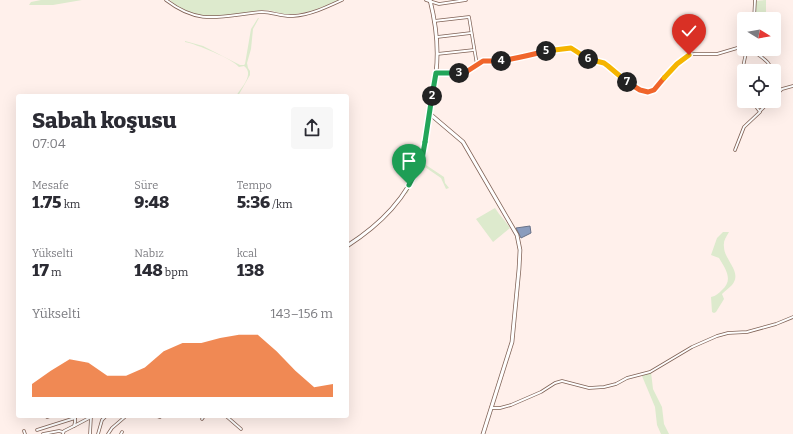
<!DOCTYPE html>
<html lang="tr">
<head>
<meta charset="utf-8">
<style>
  :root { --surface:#fff; --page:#f7f7f7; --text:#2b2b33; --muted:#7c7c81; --accent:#ea580c }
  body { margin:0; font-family:Bitter,serif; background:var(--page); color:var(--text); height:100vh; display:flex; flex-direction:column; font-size:15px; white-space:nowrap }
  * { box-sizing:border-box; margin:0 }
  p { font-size:13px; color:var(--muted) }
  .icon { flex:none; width:22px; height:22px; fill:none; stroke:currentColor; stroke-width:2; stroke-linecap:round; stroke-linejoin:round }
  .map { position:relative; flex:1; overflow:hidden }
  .side { position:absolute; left:16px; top:94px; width:333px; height:324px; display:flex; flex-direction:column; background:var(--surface); border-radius:4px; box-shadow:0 4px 16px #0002 }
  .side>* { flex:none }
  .needle { width:26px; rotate:101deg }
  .tools { position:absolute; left:737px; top:12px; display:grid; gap:8px }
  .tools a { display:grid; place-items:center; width:44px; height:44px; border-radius:4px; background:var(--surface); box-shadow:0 4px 16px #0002; font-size:20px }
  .pin { position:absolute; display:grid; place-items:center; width:34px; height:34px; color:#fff; margin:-41px -17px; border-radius:50% 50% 50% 0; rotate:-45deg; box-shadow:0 0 4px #0007 }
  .pin .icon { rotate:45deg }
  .km { position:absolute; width:20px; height:20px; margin:-10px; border-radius:50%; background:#222; color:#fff; font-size:11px; line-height:20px; text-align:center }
  .round { display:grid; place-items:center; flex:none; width:42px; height:42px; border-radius:4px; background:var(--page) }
  .head { display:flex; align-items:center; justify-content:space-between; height:68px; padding:0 16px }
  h1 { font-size:22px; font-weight:800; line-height:30px }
  .figures { display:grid; grid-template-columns:repeat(3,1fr); gap:6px; height:68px; padding:4px 16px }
  .figures div { display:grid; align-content:center }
  .figures b { font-size:17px; font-weight:800 }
  .figures small { font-size:11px; font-weight:400 }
  .figures p { font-size:11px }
  .chart { height:112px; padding:8px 16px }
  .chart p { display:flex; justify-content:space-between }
  .chart svg { width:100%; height:72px; margin-top:4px; fill:var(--accent); opacity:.7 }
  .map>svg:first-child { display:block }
  .green { fill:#ddeacd }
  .water { fill:#8a9cbd; stroke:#697288 }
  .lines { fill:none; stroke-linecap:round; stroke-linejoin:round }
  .minor-casing { stroke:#7f6155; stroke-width:3.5 }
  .tertiary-casing { stroke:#7f6155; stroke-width:4.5 }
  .minor { stroke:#fff; stroke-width:2 }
  .tertiary { stroke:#fff; stroke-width:3 }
  .split-1-casing { stroke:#fff; stroke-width:8 }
  .split-2-casing { stroke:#fff; stroke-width:8 }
  .split-3-casing { stroke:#fff; stroke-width:8 }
  .split-4-casing { stroke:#fff; stroke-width:8 }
  .split-5-casing { stroke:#fff; stroke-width:8 }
  .split-6-casing { stroke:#fff; stroke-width:8 }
  .split-7-casing { stroke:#fff; stroke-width:8 }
  .split-8-casing { stroke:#fff; stroke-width:8 }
  .split-9-casing { stroke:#fff; stroke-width:8 }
  .split-1 { stroke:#22a559; stroke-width:5 }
  .split-2 { stroke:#22a559; stroke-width:5 }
  .split-3 { stroke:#22a559; stroke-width:5 }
  .split-4 { stroke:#f0652b; stroke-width:5 }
  .split-5 { stroke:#f0652b; stroke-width:5 }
  .split-6 { stroke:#f5b400; stroke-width:5 }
  .split-7 { stroke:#f5b400; stroke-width:5 }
  .split-8 { stroke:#f0652b; stroke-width:5 }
  .split-9 { stroke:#f5b400; stroke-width:5 }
</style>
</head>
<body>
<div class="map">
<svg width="793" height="434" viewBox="0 0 793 434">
  <rect width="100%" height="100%" fill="#fff0eb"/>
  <!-- green -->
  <g class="green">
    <path d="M82,0l-29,5h-24l2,-3 10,-2z"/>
    <path d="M170,0h170c-17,7 -38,16 -56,14 -6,-1 -12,-4 -18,-4 -7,0 -14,2 -21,3 -25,4 -57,8 -75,-13z"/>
    <path d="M766,0v14h-11v-13z"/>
    <path d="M258,18h1l-6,11 -2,20 -4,14 1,5 2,3v4l-12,21h-2c5,-8 19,-22 8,-30l-5,1c-6,-8 -43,-23 -54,-25v-1l18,5 37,19h4l1,-1 6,-35z"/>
    <path d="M425,154h1l-3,9 21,14 1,6 4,5 -3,1 -5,-11 -19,-13 -15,29 -1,-1z"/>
    <path d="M495,208c5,8 10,12 15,20l-17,14 -17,-23z"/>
    <path d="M723,232h6c-3,5 -6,9 -5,15 0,13 19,25 8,38 -3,3 -7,6 -10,9l2,5 -8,13 -2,1 -2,-1 -1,-15c5,-1 8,-4 11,-7 12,-10 3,-22 -3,-32l-8,-3 6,-17z"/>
    <path d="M651,372l2,17 9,18 2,17 5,10h-8l-4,-9 -2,-18 -13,-31z"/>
  </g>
  <!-- water -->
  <path class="water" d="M530,226l1,7 -10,5 -5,-10z"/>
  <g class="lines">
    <!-- minor casing -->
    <g class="minor-casing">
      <g id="minor">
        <path d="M166,0c35,27 57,15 96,12 11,0 20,5 31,4 17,-1 34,-9 49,-16"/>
        <path d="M426,0l13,4 27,-4"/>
        <path d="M754,19l1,-19"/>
        <path d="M434,21l35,-4 8,48"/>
        <path d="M437,37l34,-4"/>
        <path d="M752,49c7,8 18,11 20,22"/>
        <path d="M437,54l37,-4"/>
        <path d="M436,73h26l10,-4 7,-6 4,-2 20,-1 65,-13c8,1 12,7 18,11 6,3 13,2 18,5 16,8 26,28 44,30l6,-3 15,-19 20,-16 5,-1h23l27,-8"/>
        <path d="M744,88c-4,-13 0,-26 3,-39"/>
        <path d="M774,97l8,-8 11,-3"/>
        <path d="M760,111l10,-10"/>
        <path d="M735,150l9,-23 16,-15 -8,-11"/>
        <path d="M491,408h9l11,-3 30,-13 14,-9 7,-2 27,7 15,-1 12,-3 11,-6 23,-6 42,-25 25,-11 11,-3 19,-1 29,-8 17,-7"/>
        <path d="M157,416l3,1"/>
        <path d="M226,416l15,13"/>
        <path d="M47,417l3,-1"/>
        <path d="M202,419l2,-3"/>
        <path d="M74,426l17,-9"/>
        <path d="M37,430l38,-12"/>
        <path d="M24,431l1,3"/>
        <path d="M43,434l16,-3 4,1"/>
        <path d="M63,434l1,-3 10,-5 1,-4v-6"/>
        <path d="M90,434l1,-17"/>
        <path d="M98,434l4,-14 4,-4"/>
        <path d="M108,434l4,-6 14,-12"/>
        <path d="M121,434l1,-2"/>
      </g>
    </g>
    <!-- tertiary casing -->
    <g class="tertiary-casing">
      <g id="tertiary">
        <path d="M430,114l33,28 54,93 3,15 -1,19 -7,73 -29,92"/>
        <path d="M347,246c34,-22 60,-48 74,-86 7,-20 8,-43 11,-63 1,-8 3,-16 4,-24 3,-25 0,-49 -6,-73"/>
      </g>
    </g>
    <!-- minor -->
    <use href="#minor" class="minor"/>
    <!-- tertiary -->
    <use href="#tertiary" class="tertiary"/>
  </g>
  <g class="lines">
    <!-- split-1 casing -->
    <g class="split-1-casing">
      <path id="split-1" d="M409,185l13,-26 3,-17"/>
    </g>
    <!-- split-2 casing -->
    <g class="split-2-casing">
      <path id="split-2" d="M425,142l7,-46"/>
    </g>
    <!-- split-3 casing -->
    <g class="split-3-casing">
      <path id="split-3" d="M432,96l4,-23h23"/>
    </g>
    <!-- split-4 casing -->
    <g class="split-4-casing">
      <path id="split-4" d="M459,73l7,-1 17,-11h18"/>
    </g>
    <!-- split-5 casing -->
    <g class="split-5-casing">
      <path id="split-5" d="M501,61c16,-3 30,-6 45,-10"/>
    </g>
    <!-- split-6 casing -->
    <g class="split-6-casing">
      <path id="split-6" d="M546,51l25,-3 17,11"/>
    </g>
    <!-- split-7 casing -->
    <g class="split-7-casing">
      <path id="split-7" d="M588,59l16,4 4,3 19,16"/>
    </g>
    <!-- split-8 casing -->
    <g class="split-8-casing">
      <path id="split-8" d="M627,82l13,8 8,2 6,-2 10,-12"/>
    </g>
    <!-- split-9 casing -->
    <g class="split-9-casing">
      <path id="split-9" d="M664,78l13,-14 12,-9"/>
    </g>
    <!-- split-1 -->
    <use href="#split-1" class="split-1"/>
    <!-- split-2 -->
    <use href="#split-2" class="split-2"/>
    <!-- split-3 -->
    <use href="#split-3" class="split-3"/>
    <!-- split-4 -->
    <use href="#split-4" class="split-4"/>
    <!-- split-5 -->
    <use href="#split-5" class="split-5"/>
    <!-- split-6 -->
    <use href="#split-6" class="split-6"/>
    <!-- split-7 -->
    <use href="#split-7" class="split-7"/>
    <!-- split-8 -->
    <use href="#split-8" class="split-8"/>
    <!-- split-9 -->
    <use href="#split-9" class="split-9"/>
  </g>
</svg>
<div class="tools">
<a><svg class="needle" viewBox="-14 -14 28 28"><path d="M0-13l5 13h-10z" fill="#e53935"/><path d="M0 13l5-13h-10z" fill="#7c7c81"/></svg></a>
<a><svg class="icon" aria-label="locate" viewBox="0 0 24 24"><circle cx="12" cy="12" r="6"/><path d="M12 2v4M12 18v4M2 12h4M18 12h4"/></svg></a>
</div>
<div class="pin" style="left:409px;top:185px;background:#1e9e55"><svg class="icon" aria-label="arrive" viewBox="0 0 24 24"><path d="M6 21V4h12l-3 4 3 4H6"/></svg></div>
<div class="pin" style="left:689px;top:55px;background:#d93025"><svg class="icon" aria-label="check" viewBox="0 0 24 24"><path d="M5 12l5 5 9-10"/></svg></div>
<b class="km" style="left:432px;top:96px">2</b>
<b class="km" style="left:459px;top:73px">3</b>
<b class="km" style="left:501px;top:61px">4</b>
<b class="km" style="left:546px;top:51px">5</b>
<b class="km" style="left:588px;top:59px">6</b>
<b class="km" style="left:627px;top:82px">7</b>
<section class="side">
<div class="head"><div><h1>Sabah koşusu</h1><p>07:04</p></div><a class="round"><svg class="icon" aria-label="share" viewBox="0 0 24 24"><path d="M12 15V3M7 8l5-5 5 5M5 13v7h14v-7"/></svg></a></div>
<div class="figures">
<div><p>Mesafe</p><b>1.75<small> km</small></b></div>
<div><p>Süre</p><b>9:48</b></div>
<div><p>Tempo</p><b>5:36<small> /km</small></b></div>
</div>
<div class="figures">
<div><p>Yükselti</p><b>17<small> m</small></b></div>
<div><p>Nabız</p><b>148<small> bpm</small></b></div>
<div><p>kcal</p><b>138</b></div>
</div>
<div class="chart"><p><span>Yükselti</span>143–156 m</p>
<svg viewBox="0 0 160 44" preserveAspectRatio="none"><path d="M0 44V36L10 28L20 21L30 23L40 31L50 31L60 26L70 16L80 11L90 11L100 8L110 6L120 6L130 16L140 28L150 38L160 36V44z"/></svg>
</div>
</section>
</div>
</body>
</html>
